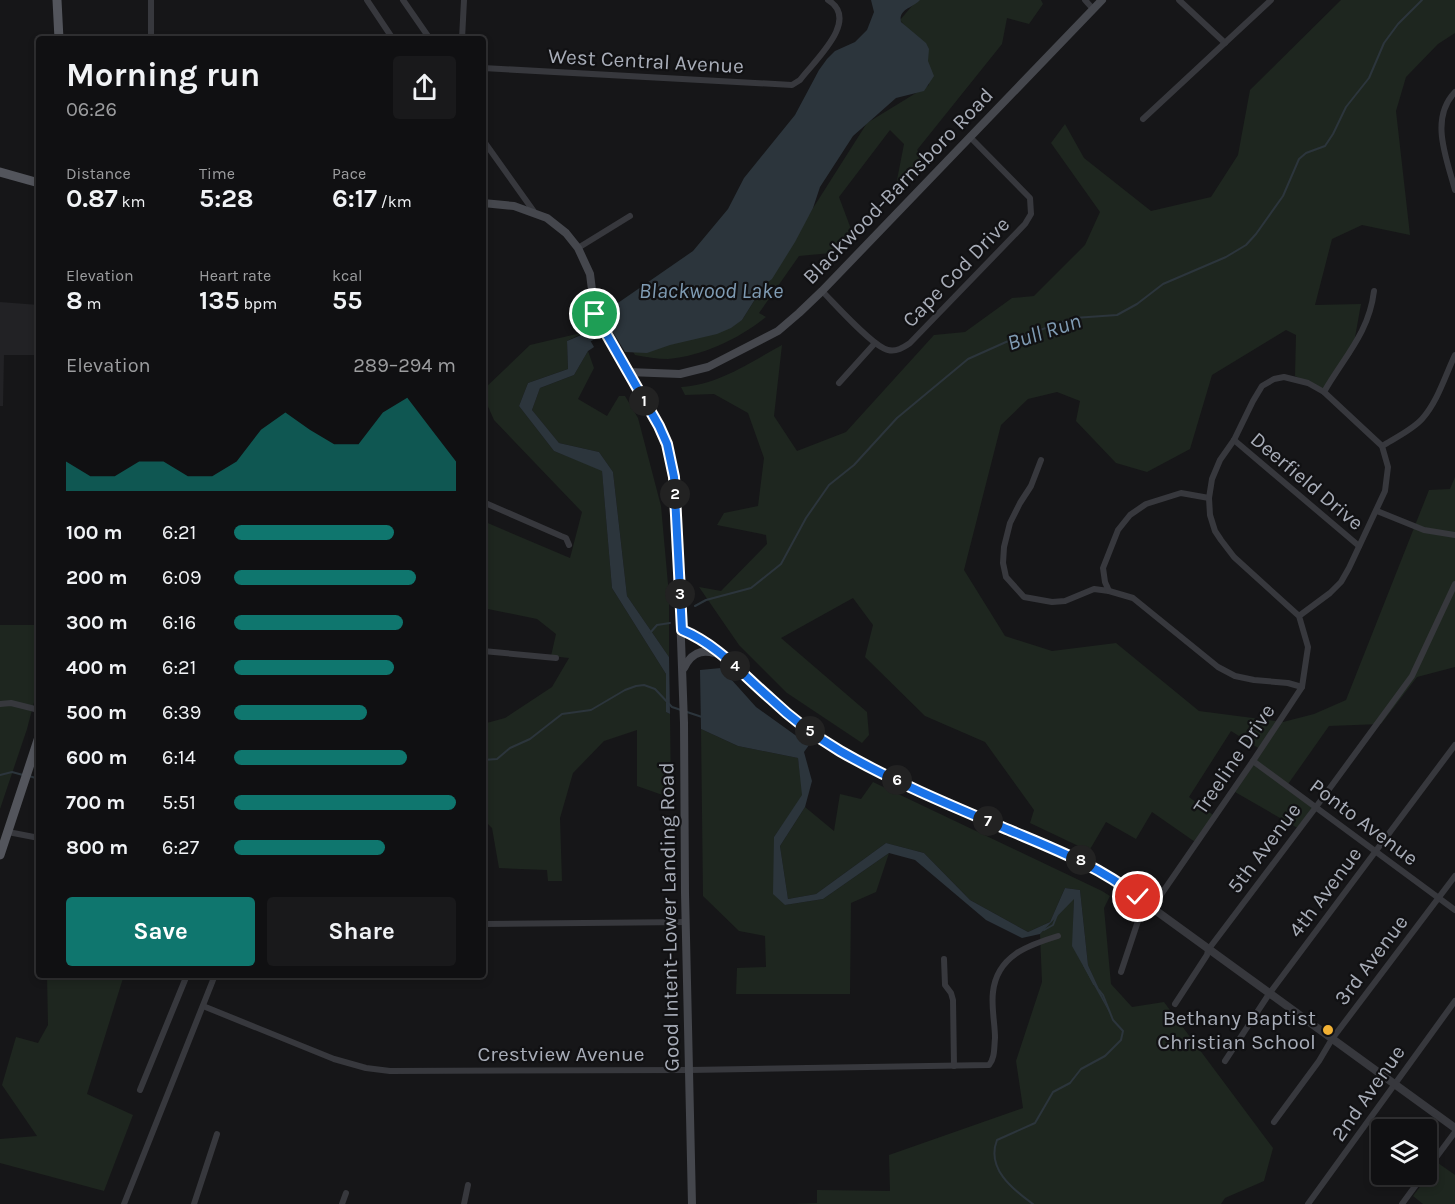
<!DOCTYPE html>
<html lang="en">
<head>
<meta charset="utf-8">
<style>
  :root { --surface:#101012; --page:#19191b; --text:#f1f3f6; --muted:#9c9d9f; --line:#303032; --accent:#0f766e }
  body { margin:0; font-family:Karla,sans-serif; background:var(--page); color:var(--text); height:100vh; display:flex; flex-direction:column; font-size:22px; white-space:nowrap }
  * { box-sizing:border-box; margin:0 }
  p { font-size:20px; color:var(--muted) }
  .icon { flex:none; width:33px; height:33px; fill:none; stroke:currentColor; stroke-width:2; stroke-linecap:round; stroke-linejoin:round }
  .map { position:relative; flex:1; overflow:hidden }
  .details { position:absolute; left:36px; top:36px; width:450px; height:942px; display:flex; flex-direction:column; background:var(--surface); border-radius:6px; box-shadow:0 3px 9px #0003,0 0 0 2px var(--line) }
  .details>* { flex:none }
  .tools { position:absolute; left:1371px; top:1119px; display:grid; gap:12px }
  .tools a { display:grid; place-items:center; width:66px; height:66px; border-radius:6px; background:var(--surface); box-shadow:0 3px 9px #0003,0 0 0 2px var(--line); font-size:30px }
  .pin { position:absolute; display:grid; place-items:center; width:51px; height:51px; color:#fff; margin:-26px; border:3px solid #fff; border-radius:50%; box-shadow:0 2px 6px #0007 }
  .km { position:absolute; width:30px; height:30px; margin:-15px; border-radius:50%; background:#222; color:#fff; font-size:16px; line-height:30px; text-align:center }
  .round { display:grid; place-items:center; flex:none; width:63px; height:63px; border-radius:6px; background:var(--page) }
  .headline { display:flex; align-items:center; justify-content:space-between; height:102px; padding:0 30px }
  h1 { font-size:33px; font-weight:700; line-height:45px }
  .figures { display:grid; grid-template-columns:repeat(3,1fr); gap:9px; height:102px; padding:6px 30px }
  .figures div { display:grid; align-content:center }
  .figures b { font-size:26px; font-weight:700 }
  .figures small { font-size:16px; font-weight:400 }
  .figures p { font-size:16px }
  .chart { height:168px; padding:12px 30px }
  .chart p { display:flex; justify-content:space-between }
  .chart svg { width:100%; height:108px; margin-top:6px; fill:var(--accent); opacity:.7 }
  .primary-button { display:flex; gap:12px; margin-top:auto; padding:12px 30px }
  .primary-button a { flex:1; height:69px; border-radius:6px; background:var(--accent); color:#fff; font-size:24px; font-weight:700; line-height:69px; text-align:center }
  .primary-button a+a { background:var(--page); color:var(--text) }
  ul { padding:0 30px; list-style:none; font-size:20px }
  li { display:grid; grid-template-columns:96px 72px 1fr; align-items:center; height:45px }
  li i { height:15px; border-radius:8px; background:var(--accent) }
  .map>svg:first-child { display:block }
  .built { fill:#222225 }
  .green { fill:#1e261f }
  .water { fill:#2c353c }
  .lines { fill:none; stroke-linecap:round; stroke-linejoin:round }
  .stream { stroke:#2c353c; stroke-width:2 }
  .minor { stroke:#37383d; stroke-width:6 }
  .tertiary { stroke:#37383d; stroke-width:8 }
  .secondary { stroke:#45474d; stroke-width:8 }
  .primary { stroke:#53555c; stroke-width:9 }
  .route-casing { stroke:#fff; stroke-width:12 }
  .route { stroke:#1a73e8; stroke-width:8 }
  .poi-dot { fill:#f2b134; stroke:#111113; stroke-width:2 }
  .labels { text-anchor:middle; dominant-baseline:central; stroke-width:4.5; stroke-linejoin:round; paint-order:stroke }
  .street-label { font-size:21px; fill:#a8adb8; stroke:#111113 }
  .poi-label { font-size:21px; fill:#a8adb8; stroke:#111113; text-anchor:end }
  .water-label { font-size:22px; font-style:italic; fill:#7f9bb3; stroke:#111113 }
</style>
</head>
<body>
<div class="map">
<svg width="1455" height="1204" viewBox="0 0 1455 1204">
  <rect width="100%" height="100%" fill="#161618"/>
  <!-- built -->
  <path class="built" d="M0,302l39,3v50h-35l-1,51h-3z"/>
  <!-- green -->
  <g class="green">
    <path d="M917,0h124l2,4 -14,20 -22,-6 -5,26 -85,106 9,10 -26,26 -3,-6 7,-36 -14,-14 -51,67 12,32 -20,24 -32,3 -40,57 7,4c-27,22 -63,39 -98,42 -11,0 -22,-2 -33,-4l-3,-5 110,-30 125,-197 62,-38 -11,-44 -18,-21z"/>
    <path d="M1341,0h114v33l-17,11 -32,33 -10,34 14,124 -48,-10 -30,14 -17,66 46,-1 -9,50 -28,36 -29,-14 1,-41 -10,-5 -74,45 -22,74 -43,23 -31,-9 -40,-42 4,-20 -23,-9 -29,7 -27,26 -37,145 41,66 47,15 64,-8 83,68 84,11 31,-8 32,-14 83,-210 21,-1 5,-12v190l-38,10 -36,47 -52,2 -43,61 29,23 -14,20 -66,-38 28,-41 -32,-20 -42,66 28,21 -19,26 -46,-32 -16,27 -30,-17 -17,29 -59,-28 4,-13 -49,-68 -60,-26 -60,-59 8,-32 -20,-27 -72,40 86,74 2,23 -7,8 -75,-50 -48,-48 -40,-58 22,4 46,-47 -1,-9 -49,-10 7,-12 34,-7 6,-48 -16,-45 -34,-19 -29,1 -4,-8c37,-2 70,-25 101,-42l-8,71 23,35 49,-19 88,-97 31,-3 47,-34 22,-2 51,-51 15,-33 -49,-69 14,-19 19,34 67,53 60,-14 27,-42 12,-65z"/>
    <path d="M585,332l-18,9 1,28 -40,14 -9,23 35,45 48,19 10,118 54,86v38l4,2 1,84 -34,-12v-56l-33,11 -31,32 -13,45 2,63h-14l-1,-11 -48,-2 -7,-40 -9,-9v-95l22,-6 47,-31 17,-29 -18,-2 5,-22 -19,-15 -54,-11v-87l87,37 12,-46 -88,-92 -11,-25v-5l47,-45z"/>
    <path d="M588,351l6,17 -16,31 29,17 12,-20h6l13,22 23,88 8,89v62l-42,-61 -14,-124 -14,-20 -40,-9 -27,-33 8,-22 34,-13z"/>
    <path d="M0,625h39v58l-12,46 -27,80z"/>
    <path d="M701,729l37,17 60,12 5,37 -29,42 11,68 38,-6 66,-46 -13,39 -25,11 -1,91h-114l1,-26 29,-1 -1,-31 -26,-5 -36,-35z"/>
    <path d="M873,782l229,109 8,5 -6,12 7,76 21,23 32,-5 109,146 -9,33 -39,17 -4,6h-428l24,-1v-13l73,1 -1,-36 134,-47 -7,-47 26,-79 -2,-48 34,-36 -1,48 35,63 -20,-44 -8,-75 -15,-2 -15,34 -22,10 -58,-32 -46,-47 -38,-10 -70,51 -28,5 -8,-53 25,-39 29,24 6,-37 21,5z"/>
    <path d="M47,975h77l-37,119 46,21 -29,76 -104,-28v-24l37,-3 -35,-51 14,-48 22,6 10,-18z"/>
    <path d="M1438,1163l17,12v29h-32l-10,-8z"/>
  </g>
  <!-- water -->
  <g class="water">
    <path d="M871,0h49c-7,8 -22,9 -19,22l25,21 3,6 -1,12 6,15 -10,15 -28,7 -43,38 -33,51 -7,21 -18,34 -23,37 -8,6 -22,35 -11,8 -14,6 -47,11 -23,8 -22,-1 -20,-33 10,-14 78,-54 35,-42 16,-31 51,-63 24,-45 8,-11 8,-8 20,-9 12,-12 7,-18z"/>
    <path d="M586,333l8,14 -6,4 -14,24 -34,13 -8,22 27,33 40,9 14,20 14,124 42,61 1,57 -4,-2v-38l-54,-86 -10,-117 -48,-20 -35,-45 9,-23 40,-14 -1,-28z"/>
    <path d="M721,668l35,39 53,38 -5,7 8,29 -7,26 -25,39 8,53 28,-5 70,-51 38,10 46,47 58,32 22,-10 15,-34 15,2 8,75 25,54 -41,-73 2,-47 -34,35 -18,4 -36,-18 -71,-60 -26,-7 -66,46 -38,6 -12,-11 1,-57 28,-42 -4,-37 -60,-12 -37,-17 -1,-59z"/>
  </g>
  <g class="lines">
    <!-- stream -->
    <g class="stream">
      <path d="M589,341l13,-7"/>
      <path d="M695,606l11,-6 45,-12 30,-24 25,-46 23,-33 25,-20 43,-47 71,-59 38,-17 68,-24 43,-3 20,-11 26,-20 63,-27 20,-12 10,-11 27,-38 16,-37 7,-6 19,-7 8,-12 13,-27 23,-29 15,-35 14,-19 24,-24"/>
      <path d="M650,633l7,-8 13,-2"/>
      <path d="M483,760l14,-1 13,-11 20,-9 32,-25 29,-4 34,-20 11,-4 8,-1 11,4 17,18 30,10"/>
      <path d="M0,775l12,-3 11,3"/>
      <path d="M29,776l10,3"/>
      <path d="M1044,930l9,-5 4,-10"/>
      <path d="M1084,965l10,19"/>
      <path d="M1033,1204c-21,-15 -47,-36 -36,-64l38,-17 18,-31 17,-9 11,-14 24,-13 16,-16 2,-9 -10,-11 -10,-25 -4,-5"/>
    </g>
    <!-- minor -->
    <g class="minor">
      <path d="M151,0v39"/>
      <path d="M367,0l26,39"/>
      <path d="M403,0l27,39"/>
      <path d="M1085,0l8,9"/>
      <path d="M1179,0l46,43"/>
      <path d="M462,39l2,-39"/>
      <path d="M483,68l309,17 8,-5c14,-19 61,-60 28,-80"/>
      <path d="M1455,92c-26,27 -8,67 0,98"/>
      <path d="M1143,119l128,-119"/>
      <path d="M483,140l52,73"/>
      <path d="M578,248l52,-32"/>
      <path d="M822,291c13,13 51,56 66,59 9,2 16,-3 22,-7l115,-119 6,-10 -1,-16 -60,-61"/>
      <path d="M839,383l36,-40"/>
      <path d="M1324,392c20,-35 45,-59 50,-101"/>
      <path d="M1234,440l125,106"/>
      <path d="M1382,446c13,-8 30,-16 40,-27 16,-18 23,-43 33,-64"/>
      <path d="M1041,460l-10,26 -11,17 -10,20 -6,24 -1,16 3,14 18,20 28,5 13,-1 29,-12 15,2 24,7 85,69 17,9 19,4 34,3 14,4"/>
      <path d="M483,502l78,34 5,2 3,7"/>
      <path d="M1377,511l47,19 31,5"/>
      <path d="M1109,591l-4,-9 -2,-14 15,-38 12,-15 16,-11 35,-11 28,5"/>
      <path d="M483,651l73,7"/>
      <path d="M0,704l11,-1 28,7"/>
      <path d="M1253,761l202,149"/>
      <path d="M8,832l31,6"/>
      <path d="M483,924l203,-2"/>
      <path d="M944,959l1,26 6,8 2,7 1,66"/>
      <path d="M1121,972l19,-57 11,-6 102,-148 49,-74 6,-40 -9,-31 -65,-59 -13,-17 -6,-9 -5,-16 -1,-17 3,-19 8,-19 14,-20 19,-39 9,-15 12,-7 10,-2 24,6 16,9 58,54 6,21 -3,24 -36,77 -8,14 -11,11 -31,23"/>
      <path d="M1175,1004l32,-49 1,-5 108,-143 96,-131 43,-92"/>
      <path d="M203,1006l131,53 32,9 24,3 299,-1 300,-5c6,-7 5,-17 6,-27 0,-15 -4,-31 -2,-46 4,-36 35,-47 65,-56"/>
      <path d="M1225,1061l44,-67 186,-249"/>
      <path d="M140,1090l47,-115"/>
      <path d="M1274,1122l45,-61 13,-22 123,-163"/>
      <path d="M1426,1171l29,-39"/>
      <path d="M124,1204l91,-229"/>
      <path d="M194,1204l23,-70"/>
      <path d="M342,1204l4,-11"/>
      <path d="M464,1204l4,-19"/>
      <path d="M1308,1204l147,-203"/>
      <path d="M1402,1204l22,-30"/>
    </g>
    <!-- tertiary -->
    <path class="tertiary" d="M682,630c35,15 60,43 88,69 22,19 45,37 70,51 86,52 185,77 271,128l344,250"/>
    <!-- secondary -->
    <g class="secondary">
      <path d="M483,203l31,3 33,12 19,15 12,15 12,26 5,40 64,112 12,33 5,42 8,222 1,170 7,311"/>
      <path d="M628,372l52,2 28,-7 70,-36 21,-18 23,-22 280,-291"/>
      <path d="M684,668c9,-19 22,-19 40,-12"/>
    </g>
    <!-- primary -->
    <g class="primary">
      <path d="M57,0l2,39"/>
      <path d="M0,172l39,11"/>
      <path d="M0,855l39,-118"/>
    </g>
  </g>
  <g class="lines">
    <!-- route casing -->
    <g class="route-casing">
      <path id="route" d="M595,314l64,112 8,18 7,33 8,153c36,15 60,44 89,69 21,20 44,37 69,52 54,31 112,55 169,79 45,19 90,36 129,67"/>
    </g>
    <!-- route -->
    <use href="#route" class="route"/>
  </g>
  <!-- markers -->
  <circle class="poi-dot" cx="1328" cy="1030" r="6"/>
  <g class="labels">
    <!-- street labels -->
    <g class="street-label">
      <text transform="translate(646 61) rotate(3)">West Central Avenue</text>
      <text transform="translate(898 186) rotate(-46)">Blackwood-Barnsboro Road</text>
      <text transform="translate(956 272) rotate(-46)">Cape Cod Drive</text>
      <text transform="translate(1307 481) rotate(40)">Deerfield Drive</text>
      <text transform="translate(1234 759) rotate(-56)">Treeline Drive</text>
      <text transform="translate(1364 822) rotate(37)">Ponto Avenue</text>
      <text transform="translate(1264 848) rotate(-53)">5th Avenue</text>
      <text transform="translate(1325 892) rotate(-53)">4th Avenue</text>
      <text transform="translate(669 917) rotate(-91)">Good Intent-Lower Landing Road</text>
      <text transform="translate(1371 960) rotate(-53)">3rd Avenue</text>
      <text x="561" y="1054">Crestview Avenue</text>
      <text transform="translate(1368 1093) rotate(-55)">2nd Avenue</text>
    </g>
    <!-- poi labels -->
    <g class="poi-label">
      <text x="1316" y="1018">Bethany Baptist<tspan x="1316" dy="24">Christian School</tspan></text>
    </g>
    <!-- water labels -->
    <g class="water-label">
      <text x="711" y="291">Blackwood Lake</text>
      <text transform="translate(1044 332) rotate(-18)">Bull Run</text>
    </g>
  </g>
</svg>
<div class="tools">
<a><svg class="icon" aria-label="layers" viewBox="0 0 24 24"><path d="M12 4l9 5-9 5-9-5zM3 14l9 5 9-5"/></svg></a>
</div>
<div class="pin" style="left:595px;top:314px;background:#1e9e55"><svg class="icon" aria-label="arrive" viewBox="0 0 24 24"><path d="M6 21V4h12l-3 4 3 4H6"/></svg></div>
<div class="pin" style="left:1138px;top:897px;background:#d93025"><svg class="icon" aria-label="check" viewBox="0 0 24 24"><path d="M5 12l5 5 9-10"/></svg></div>
<b class="km" style="left:644px;top:401px">1</b>
<b class="km" style="left:675px;top:494px">2</b>
<b class="km" style="left:680px;top:594px">3</b>
<b class="km" style="left:735px;top:666px">4</b>
<b class="km" style="left:810px;top:731px">5</b>
<b class="km" style="left:897px;top:780px">6</b>
<b class="km" style="left:988px;top:821px">7</b>
<b class="km" style="left:1081px;top:860px">8</b>
<section class="details">
<div class="headline"><div><h1>Morning run</h1><p>06:26</p></div><a class="round"><svg class="icon" aria-label="share" viewBox="0 0 24 24"><path d="M12 15V3M7 8l5-5 5 5M5 13v7h14v-7"/></svg></a></div>
<div class="figures">
<div><p>Distance</p><b>0.87<small> km</small></b></div>
<div><p>Time</p><b>5:28</b></div>
<div><p>Pace</p><b>6:17<small> /km</small></b></div>
</div>
<div class="figures">
<div><p>Elevation</p><b>8<small> m</small></b></div>
<div><p>Heart rate</p><b>135<small> bpm</small></b></div>
<div><p>kcal</p><b>55</b></div>
</div>
<div class="chart"><p><span>Elevation</span>289–294 m</p>
<svg viewBox="0 0 160 44" preserveAspectRatio="none"><path d="M0 44V32L10 38L20 38L30 32L40 32L50 38L60 38L70 32L80 19L90 12L100 19L110 25L120 25L130 12L140 6L150 19L160 32V44z"/></svg>
</div>
<ul>
<li><b>100 m</b>6:21<i style="width:72%"></i></li>
<li><b>200 m</b>6:09<i style="width:82%"></i></li>
<li><b>300 m</b>6:16<i style="width:76%"></i></li>
<li><b>400 m</b>6:21<i style="width:72%"></i></li>
<li><b>500 m</b>6:39<i style="width:60%"></i></li>
<li><b>600 m</b>6:14<i style="width:78%"></i></li>
<li><b>700 m</b>5:51<i style="width:100%"></i></li>
<li><b>800 m</b>6:27<i style="width:68%"></i></li>
</ul>
<div class="primary-button"><a>Save</a><a>Share</a></div>
</section>
</div>
</body>
</html>
